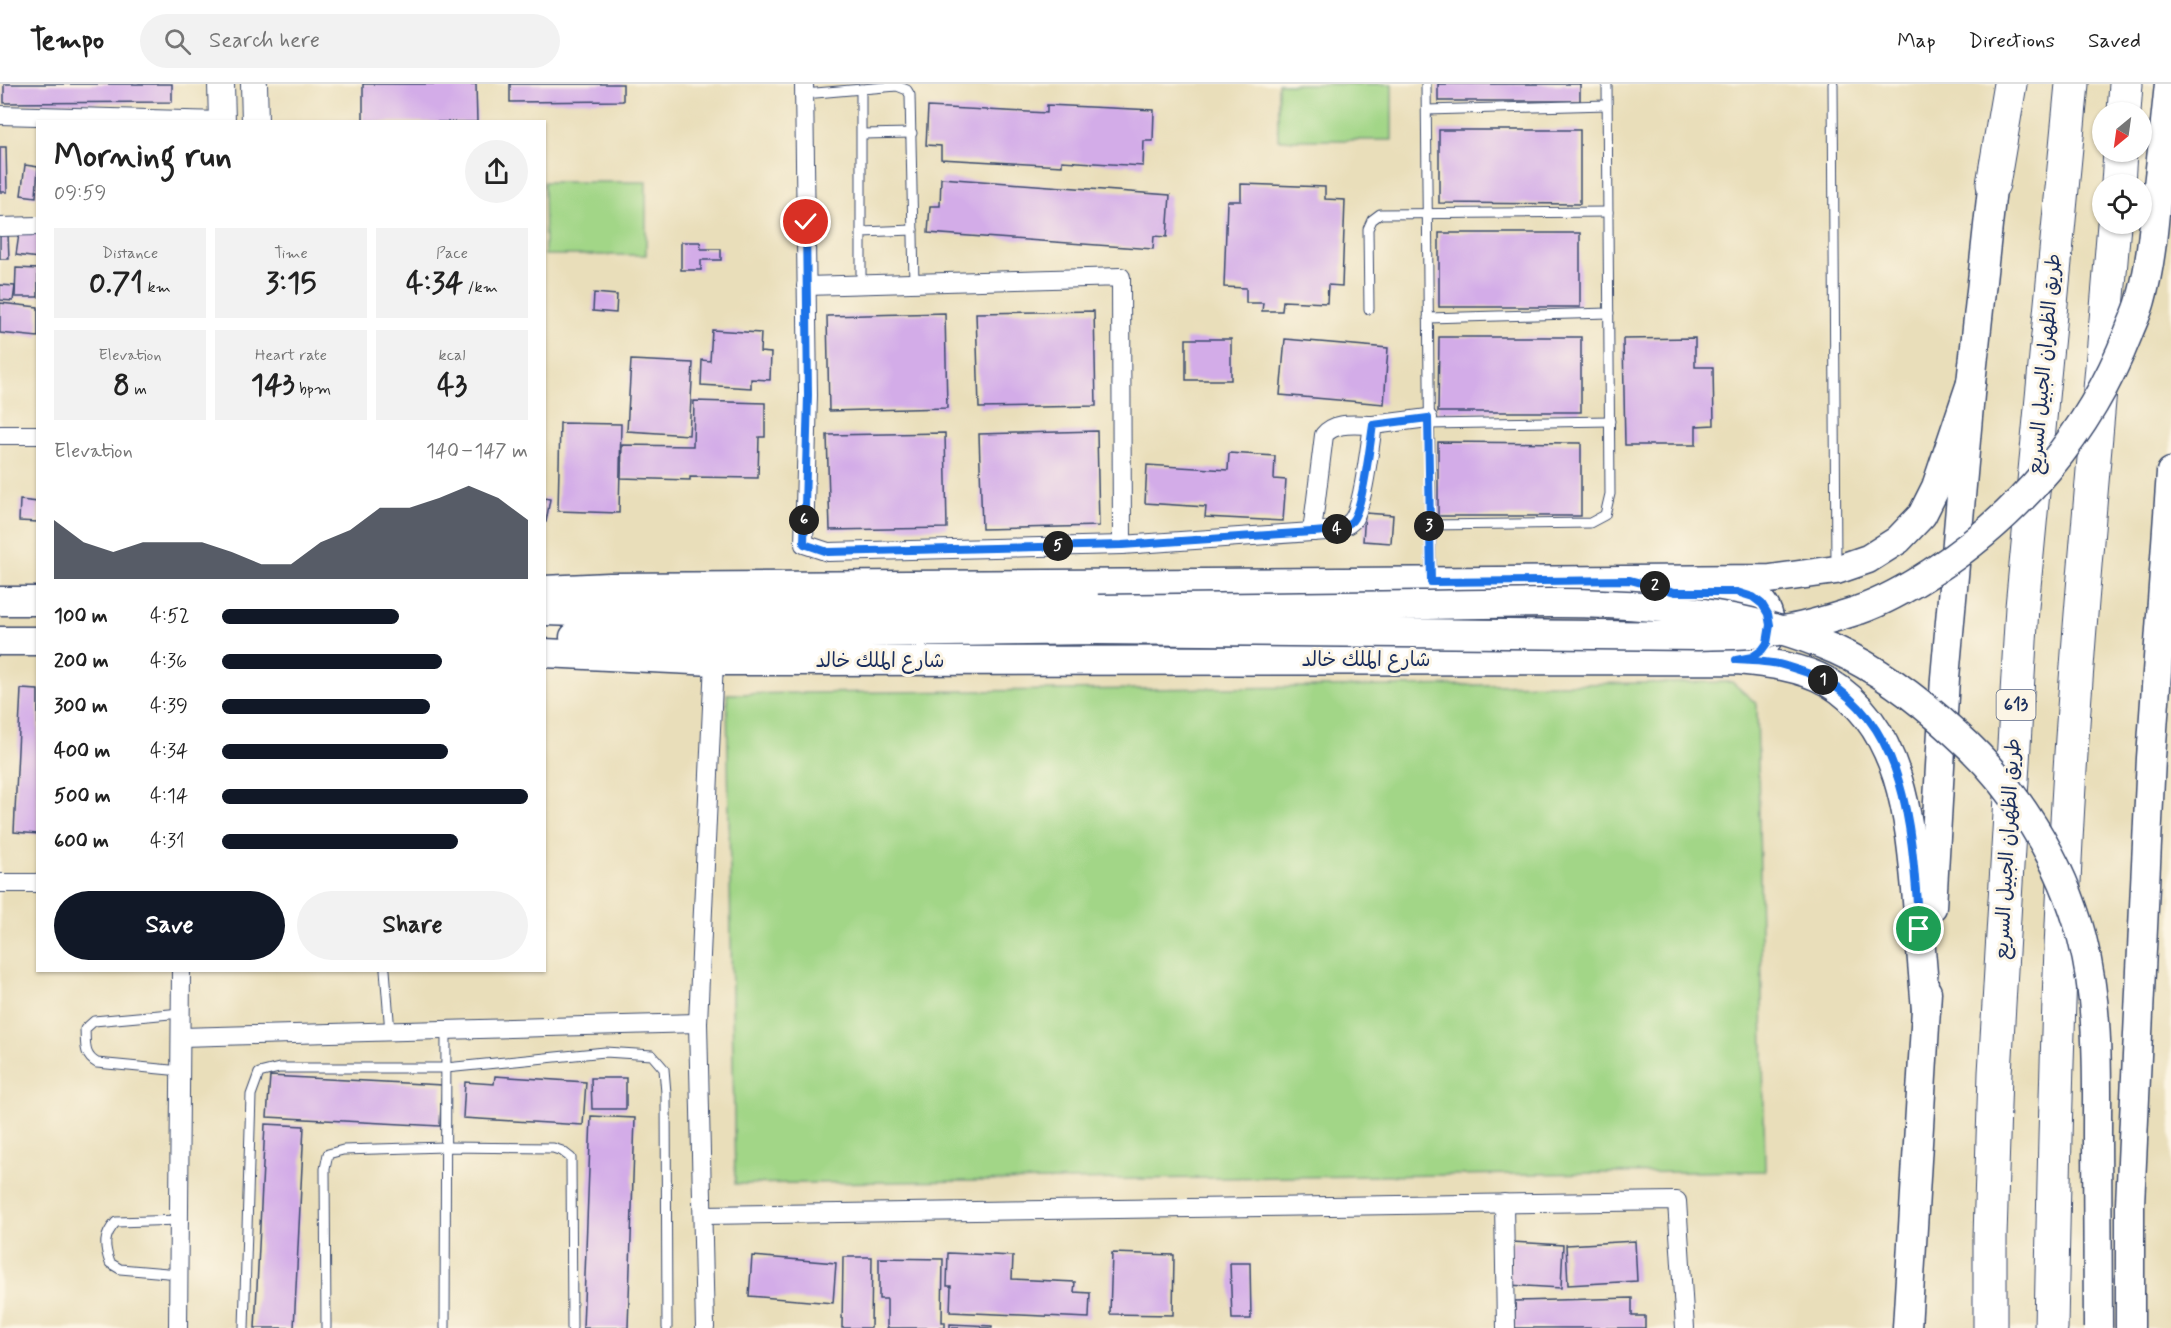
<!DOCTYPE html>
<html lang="en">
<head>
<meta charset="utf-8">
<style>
  :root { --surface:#fff; --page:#f2f2f2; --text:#222; --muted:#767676; --line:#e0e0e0; --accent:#111827 }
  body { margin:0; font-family:Mynerve,"Playpen Sans Arabic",sans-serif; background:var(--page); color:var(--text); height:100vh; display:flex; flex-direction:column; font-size:22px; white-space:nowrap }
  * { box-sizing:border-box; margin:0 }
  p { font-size:20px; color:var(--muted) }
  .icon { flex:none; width:33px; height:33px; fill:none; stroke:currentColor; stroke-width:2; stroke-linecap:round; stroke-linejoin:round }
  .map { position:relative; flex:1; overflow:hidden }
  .panel { position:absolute; left:36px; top:36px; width:510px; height:852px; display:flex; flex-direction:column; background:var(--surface); border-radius:0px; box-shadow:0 2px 4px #0004 }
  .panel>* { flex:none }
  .needle { width:39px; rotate:209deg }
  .fabs { position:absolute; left:2092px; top:18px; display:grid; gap:12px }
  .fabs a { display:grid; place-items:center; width:60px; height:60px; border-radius:50%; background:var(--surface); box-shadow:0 2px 4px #0004; font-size:30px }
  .pin { position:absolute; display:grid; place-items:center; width:51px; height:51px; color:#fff; margin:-26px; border:3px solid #fff; border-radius:50%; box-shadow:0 2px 6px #0007 }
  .km { position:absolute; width:30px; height:30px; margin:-15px; border-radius:50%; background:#222; color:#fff; font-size:16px; line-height:30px; text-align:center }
  .round { display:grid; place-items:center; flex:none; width:63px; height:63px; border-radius:32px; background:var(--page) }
  .summary { display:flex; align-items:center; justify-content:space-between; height:102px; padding:0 18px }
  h1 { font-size:33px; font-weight:700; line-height:45px }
  .stats { display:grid; grid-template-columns:repeat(3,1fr); gap:9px; height:102px; padding:6px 18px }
  .stats div { display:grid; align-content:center; border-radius:0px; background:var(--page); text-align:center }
  .stats b { font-size:30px; font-weight:700 }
  .stats small { font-size:16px; font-weight:400 }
  .stats p { font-size:16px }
  .chart { height:168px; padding:12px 18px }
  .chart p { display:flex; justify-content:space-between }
  .chart svg { width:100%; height:108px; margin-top:6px; fill:var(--accent); opacity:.7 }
  .button { display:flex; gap:12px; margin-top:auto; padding:12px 18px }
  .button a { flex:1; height:69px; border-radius:36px; background:var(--accent); color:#fff; font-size:24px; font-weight:700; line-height:69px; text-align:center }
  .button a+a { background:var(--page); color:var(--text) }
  ul { padding:0 18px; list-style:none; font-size:20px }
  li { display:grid; grid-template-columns:96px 72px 1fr; align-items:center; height:45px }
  li i { height:15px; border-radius:8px; background:var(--accent) }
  header { display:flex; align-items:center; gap:36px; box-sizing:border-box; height:84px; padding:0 30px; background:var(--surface); border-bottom:2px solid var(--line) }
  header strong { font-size:28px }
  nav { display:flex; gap:33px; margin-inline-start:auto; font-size:21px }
  .search { width:420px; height:54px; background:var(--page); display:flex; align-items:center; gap:15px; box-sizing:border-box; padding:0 21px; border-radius:33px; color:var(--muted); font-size:22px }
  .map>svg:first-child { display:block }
  .green { fill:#a2d687; stroke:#5e8272; stroke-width:1.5 }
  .building { fill:#d3ace8 }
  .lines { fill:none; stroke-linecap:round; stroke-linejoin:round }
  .lane-casing { stroke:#3a496c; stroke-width:11 }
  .street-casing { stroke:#3a496c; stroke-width:20 }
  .secondary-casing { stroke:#3a496c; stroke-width:28 }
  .primary-casing { stroke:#3a496c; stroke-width:31 }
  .highway-casing { stroke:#3a496c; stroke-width:35 }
  .lane { stroke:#fff; stroke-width:9 }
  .street { stroke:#fff; stroke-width:18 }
  .secondary { stroke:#fff; stroke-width:26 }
  .primary { stroke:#fff; stroke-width:28 }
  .highway { stroke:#fff; stroke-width:33 }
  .primary-bridge-casing { stroke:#3a496c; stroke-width:31; stroke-linecap:butt }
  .primary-bridge { stroke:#fff; stroke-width:28 }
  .route-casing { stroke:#fff; stroke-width:12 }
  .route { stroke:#1a73e8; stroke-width:8 }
  .labels { text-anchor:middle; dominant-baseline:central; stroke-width:6; stroke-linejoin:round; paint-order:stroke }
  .shield { fill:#fcf5e5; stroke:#5e6a86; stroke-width:1.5 }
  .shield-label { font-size:18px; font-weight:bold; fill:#1b2f5e }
  .street-label { font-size:20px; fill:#1b2f5e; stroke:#fcf5e5 }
</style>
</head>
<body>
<header>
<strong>Tempo</strong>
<div class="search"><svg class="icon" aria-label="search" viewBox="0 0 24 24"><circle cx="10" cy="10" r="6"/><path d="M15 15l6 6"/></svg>Search here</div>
<nav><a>Map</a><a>Directions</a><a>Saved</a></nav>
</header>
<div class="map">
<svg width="2171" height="1244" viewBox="0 0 2171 1244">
  <rect width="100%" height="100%" fill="#fcf5e5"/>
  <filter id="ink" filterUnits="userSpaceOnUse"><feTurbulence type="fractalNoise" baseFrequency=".0167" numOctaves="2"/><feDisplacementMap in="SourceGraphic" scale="12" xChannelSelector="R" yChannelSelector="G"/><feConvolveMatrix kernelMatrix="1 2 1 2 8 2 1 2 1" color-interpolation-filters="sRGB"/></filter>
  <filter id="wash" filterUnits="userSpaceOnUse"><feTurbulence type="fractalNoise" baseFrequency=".008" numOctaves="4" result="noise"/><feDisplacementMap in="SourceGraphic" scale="24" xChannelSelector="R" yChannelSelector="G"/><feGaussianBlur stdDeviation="1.35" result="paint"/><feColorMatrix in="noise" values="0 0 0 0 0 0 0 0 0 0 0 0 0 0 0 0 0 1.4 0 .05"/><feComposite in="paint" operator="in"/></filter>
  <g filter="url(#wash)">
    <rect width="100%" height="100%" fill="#e9deba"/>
    <!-- green -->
    <g class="green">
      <rect x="1278" y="0" width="114" height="56"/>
      <path d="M544,98h102v73h-101z"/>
      <path d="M1732,598l25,22 8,467 -1030,13 -8,-490z"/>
    </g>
    <g id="blocks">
      <!-- building -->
      <g class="building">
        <path d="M4,0h168v18l-168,1z"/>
        <path d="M363,0h113l1,38h-114z"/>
        <path d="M510,0h113v17l-113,1z"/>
        <rect x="1438" y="0" width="142" height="17"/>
        <path d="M1047,21l107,5 -1,31h-9l-1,25 -81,-5v5l-121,-7v-13l-15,-1 2,-38 119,6z"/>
        <path d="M1439,46h141v74l-141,-1z"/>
        <path d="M0,63h6l1,45h-7z"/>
        <path d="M25,81l13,2 -2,30 -15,-2z"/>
        <path d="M941,94l229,17 -3,42 -13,-1 -1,13 -225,-16 2,-27h10z"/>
        <path d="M1241,100l84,3v12l20,1 -3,86 -14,-1 -1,18 -44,-2 -1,10h-20l1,-8h-17v-15l-22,-1 3,-86h14z"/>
        <path d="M20,143l18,3v28l-22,-3z"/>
        <path d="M0,149h8l1,26h-9z"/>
        <rect x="1439" y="149" width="141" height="74"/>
        <path d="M681,158h19l1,7h20v11h-20v10h-20z"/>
        <path d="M16,184l22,1v28h-23z"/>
        <path d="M0,201l15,1 -2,15 -13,-1z"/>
        <path d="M594,209l23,2 -1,18 -23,-2z"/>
        <path d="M0,219l38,4v30l-38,-4z"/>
        <path d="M1094,227l2,95 -117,2 -3,-95z"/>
        <path d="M945,229l2,95 -118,3 -2,-95z"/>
        <path d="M712,246l49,3 -1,19 11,1 -1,27 -19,-1v9l-50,-3 1,-25 8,1z"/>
        <path d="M1439,253h142v75h-143z"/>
        <path d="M1695,254v29h18l1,58 -18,1v19h-71l-2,-106z"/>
        <rect x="1186" y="255" width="45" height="41"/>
        <path d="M1285,255l103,9 -4,56 -104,-9z"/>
        <path d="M631,276l62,3 -4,72 -62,-4z"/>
        <path d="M694,317l71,2v34h-6l-1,41 -68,-1v3l-69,-2 1,-33 71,1z"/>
        <path d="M560,339l61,1 -2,89 -61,-2z"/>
        <path d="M1097,347l2,95 -117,3 -3,-95z"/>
        <path d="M945,349l2,95 -117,2 -3,-95z"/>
        <path d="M1438,358l143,1v73h-143z"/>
        <path d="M1229,369l46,3 -1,23 12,1 -3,41 -78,-4 1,-10 -61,-4 2,-38 81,5z"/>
        <path d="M544,414l6,1 -4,23h-2z"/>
        <path d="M20,416l18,2v20l-19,-1z"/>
        <path d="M1365,429l28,2 -2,28 -28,-2z"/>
        <path d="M21,605l17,1v144l-24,-2z"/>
        <path d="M270,992l172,9 -2,41 -173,-9z"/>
        <path d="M495,992l91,6 -3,43 -120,-7 2,-36 29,2z"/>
        <path d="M591,994h35v31h-34z"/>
        <path d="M591,1032l44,2 -7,210h-45z"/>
        <path d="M265,1040l39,2 -10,202h-39z"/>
        <path d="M1635,1157l2,40 -69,4 -2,-40z"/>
        <path d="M1512,1158l51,3 -2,43 -52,-3z"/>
        <path d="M948,1169l65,3 -1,23 63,3 -1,10 16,1 -1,25 -139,-6 1,-26h-4z"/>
        <path d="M1112,1169l62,2 -1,60 -63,-1z"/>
        <path d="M752,1172l84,7 -3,40 -84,-7z"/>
        <path d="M843,1173h29l-1,71h-29z"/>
        <path d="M879,1174l64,1 -1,63h3v6h-58v-29h-8z"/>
        <path d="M1230,1179h20l1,56h-19z"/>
        <path d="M1632,1214v18h13v12h-130v-27z"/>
        <path d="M950,1240l42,2v2h-42z"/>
      </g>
    </g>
  </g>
  <g filter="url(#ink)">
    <use href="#blocks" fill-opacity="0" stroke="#3a496c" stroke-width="1.5"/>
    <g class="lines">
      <!-- lane casing -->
      <g class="lane-casing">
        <g id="lane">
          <path d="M1426,0l5,495"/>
          <path d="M1833,0l3,483"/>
          <path d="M861,5v195"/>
          <path d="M804,10l93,-8 10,4 3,5 4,188"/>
          <path d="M1427,26l180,-5"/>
          <path d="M862,50l50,-1"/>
          <path d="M862,148l51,-2"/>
          <path d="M1369,225l-1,-80 4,-9 8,-6 228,-2"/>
          <path d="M1428,234l181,-5"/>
          <path d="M1429,340l181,-3"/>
          <path d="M1429,441l161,-2 15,-8 5,-21 -3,-410"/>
          <path d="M385,886l5,62"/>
          <path d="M181,987l-84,-8c-14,-8 -11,-19 -12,-34l9,-8 87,-8"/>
          <path d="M179,1190l-59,-5 -10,-6c-6,-17 -7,-27 6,-41l64,-2"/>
          <path d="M244,1244l7,-233 8,-22 20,-5h167l159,-16 47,3 12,14 2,24 1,235"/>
          <path d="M326,1244l-1,-159 3,-15 15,-4 102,-3 108,1 9,3 9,7 1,170"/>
          <path d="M445,1244l1,-298"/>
        </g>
      </g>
      <!-- street casing -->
      <g class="street-casing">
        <g id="street">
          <path d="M804,0l4,311 -4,149 24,8 294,-7 190,-13c13,-1 30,-1 40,-11 11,-12 18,-77 21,-96l55,-7"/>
          <path d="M0,31l222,6"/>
          <path d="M0,143l38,-1"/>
          <path d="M806,202l315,-9 1,268"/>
          <path d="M0,351h38"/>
          <path d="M1312,448l12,-97c11,-14 32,-10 49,-10"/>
          <path d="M0,799h38"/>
          <path d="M181,953l517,-14"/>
          <path d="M1504,1119l2,125"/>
          <path d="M703,1131l974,-14 8,127"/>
          <path d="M178,1244l3,-358"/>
          <path d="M705,1244l-7,-305 16,-362"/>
        </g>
      </g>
      <!-- secondary casing -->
      <g class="secondary-casing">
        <g id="secondary">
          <path d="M221,0l1,38"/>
          <path d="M254,0l1,38"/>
        </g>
      </g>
      <!-- primary casing -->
      <g class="primary-casing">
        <g id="primary">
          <path d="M544,506l65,-3 1161,-8 66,-9 32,-11 30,-19 24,-25 14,-28 35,-104"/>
          <path d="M1720,508c11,0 22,-1 33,4 20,10 21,37 9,53"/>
          <path d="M0,517h38"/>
          <path d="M544,527l70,2 484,-4"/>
          <path d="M574,553l523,-7"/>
          <path d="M0,557h38"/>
          <path d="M544,569l170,8 1022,-1c31,3 64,6 92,22 75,45 82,142 89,219 3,36 6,73 9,109"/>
          <path d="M1932,823l13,-229 26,-295 24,-222"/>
          <path d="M1907,1244l20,-336"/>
          <path d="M2130,1244v-124l21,-446 20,-286"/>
        </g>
      </g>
      <!-- highway casing -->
      <g class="highway-casing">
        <g id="highway">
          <path d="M2124,28l2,-28"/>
          <path d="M1993,100l17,-100"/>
          <path d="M2118,100l2,-32"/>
          <path d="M1990,1244v-91l5,-164 27,-466 50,-523"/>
          <path d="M2051,1244c3,-156 6,-311 14,-467 10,-213 32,-425 49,-637"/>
        </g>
      </g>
      <!-- lane -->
      <use href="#lane" class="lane"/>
      <!-- street -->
      <use href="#street" class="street"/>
      <!-- secondary -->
      <use href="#secondary" class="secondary"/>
      <!-- primary -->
      <use href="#primary" class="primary"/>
      <!-- highway -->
      <use href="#highway" class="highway"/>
      <!-- primary-bridge casing -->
      <g class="primary-bridge-casing">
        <g id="primary-bridge">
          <path d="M1098,525c108,-1 215,-3 322,-4 138,-2 286,-12 416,45 44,20 83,50 119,83 60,53 107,127 127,205 17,66 15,132 15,198 0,64 1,128 1,192"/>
          <path d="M1097,546l601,6c30,-1 62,-1 91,-7 23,-4 48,-12 70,-19 26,-9 50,-23 73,-38 88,-57 157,-139 196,-238 4,-11 10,-22 13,-34 9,-32 12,-65 15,-98 5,-40 9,-79 13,-118"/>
        </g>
      </g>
      <!-- primary-bridge -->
      <use href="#primary-bridge" class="primary-bridge"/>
    </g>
  </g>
  <g class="lines" filter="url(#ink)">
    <!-- route casing -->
    <g class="route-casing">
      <path id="route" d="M806,138l2,173 -4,149 24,8 294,-7 190,-13c12,-1 30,-1 40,-11 11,-12 18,-77 21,-96l55,-7 3,164 199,-2 45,12h62l16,5 9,7 6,10 2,11 -3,18 -5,7 -10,7 -16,3c16,1 35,1 50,6 13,4 30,9 42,16 83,50 84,162 91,247"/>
    </g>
    <!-- route -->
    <use href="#route" class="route"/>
  </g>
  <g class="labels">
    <!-- shield labels -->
    <rect class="shield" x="1996.5" y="606" width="39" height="30" rx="4.5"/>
    <g class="shield-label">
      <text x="2016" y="621">613</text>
    </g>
    <!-- street labels -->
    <g class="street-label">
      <text transform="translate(2045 280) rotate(-85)">طريق الظهران الجبيل السريع</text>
      <text x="1366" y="576">شارع الملك خالد</text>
      <text x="880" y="577">شارع الملك خالد</text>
      <text transform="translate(2008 765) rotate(-87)">طريق الظهران الجبيل السريع</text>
    </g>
  </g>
</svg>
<div class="fabs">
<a><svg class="needle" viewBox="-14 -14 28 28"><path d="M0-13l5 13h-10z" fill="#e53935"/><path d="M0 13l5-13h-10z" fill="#767676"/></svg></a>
<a><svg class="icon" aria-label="locate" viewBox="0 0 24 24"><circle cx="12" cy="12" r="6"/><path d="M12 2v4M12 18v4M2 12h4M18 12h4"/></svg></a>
</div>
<div class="pin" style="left:1919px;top:845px;background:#1e9e55"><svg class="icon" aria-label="arrive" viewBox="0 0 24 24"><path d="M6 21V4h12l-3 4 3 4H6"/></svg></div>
<div class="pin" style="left:806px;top:138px;background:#d93025"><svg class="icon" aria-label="check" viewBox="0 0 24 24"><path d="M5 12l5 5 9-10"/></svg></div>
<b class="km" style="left:1823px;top:596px">1</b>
<b class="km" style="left:1655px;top:502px">2</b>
<b class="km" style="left:1429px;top:442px">3</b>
<b class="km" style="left:1337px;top:445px">4</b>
<b class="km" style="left:1058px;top:462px">5</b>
<b class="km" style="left:804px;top:436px">6</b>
<section class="panel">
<div class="summary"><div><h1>Morning run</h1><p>09:59</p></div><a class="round"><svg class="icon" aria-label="share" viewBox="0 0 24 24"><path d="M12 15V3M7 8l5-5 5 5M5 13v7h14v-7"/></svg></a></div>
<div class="stats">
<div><p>Distance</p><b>0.71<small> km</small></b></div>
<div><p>Time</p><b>3:15</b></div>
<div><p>Pace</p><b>4:34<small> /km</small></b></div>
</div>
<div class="stats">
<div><p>Elevation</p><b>8<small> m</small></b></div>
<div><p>Heart rate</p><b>143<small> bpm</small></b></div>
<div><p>kcal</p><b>43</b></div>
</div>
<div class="chart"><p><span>Elevation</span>140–147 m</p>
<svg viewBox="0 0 160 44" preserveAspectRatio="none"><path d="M0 44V20L10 29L20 33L30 29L40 29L50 29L60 33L70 38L80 38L90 29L100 24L110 15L120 15L130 11L140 6L150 11L160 20V44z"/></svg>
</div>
<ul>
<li><b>100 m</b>4:52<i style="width:58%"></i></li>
<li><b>200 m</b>4:36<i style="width:72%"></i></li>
<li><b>300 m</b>4:39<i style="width:68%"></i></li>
<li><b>400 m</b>4:34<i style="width:74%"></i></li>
<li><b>500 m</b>4:14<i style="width:100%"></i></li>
<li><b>600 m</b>4:31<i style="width:77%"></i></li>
</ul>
<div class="button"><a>Save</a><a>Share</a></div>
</section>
</div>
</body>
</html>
